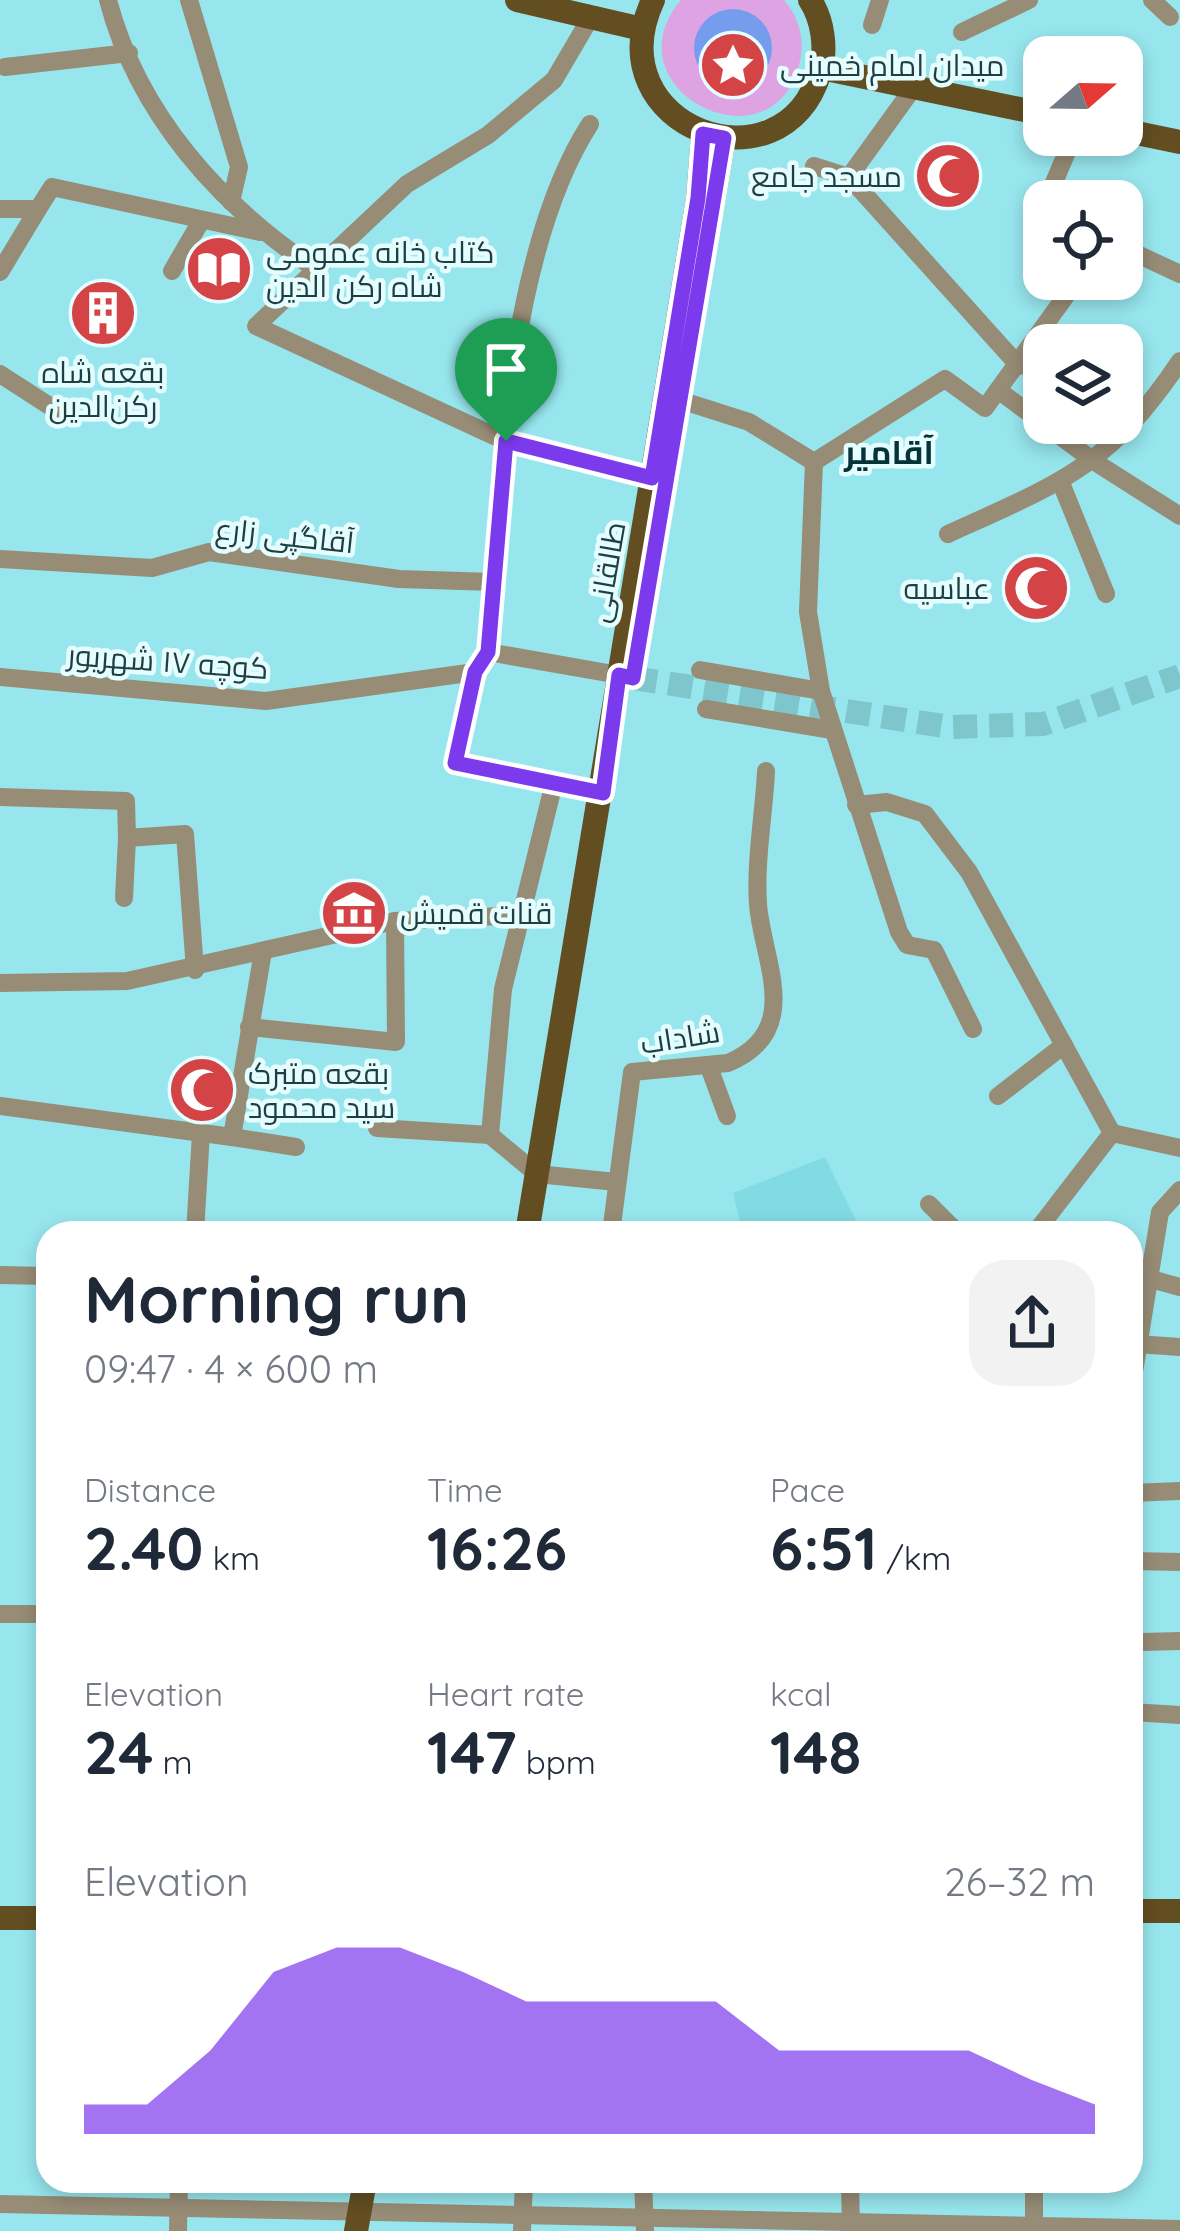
<!DOCTYPE html>
<html lang="en">
<head>
<meta charset="utf-8">
<style>
  :root { --surface:#fff; --page:#f2f2f3; --text:#1f2937; --muted:#747a83; --accent:#7c3aed }
  body { margin:0; font-family:Quicksand,Cairo,sans-serif; background:var(--page); color:var(--text); height:100vh; display:flex; flex-direction:column; font-size:45px; white-space:nowrap }
  * { box-sizing:border-box; margin:0 }
  p { font-size:39px; color:var(--muted) }
  .icon { flex:none; width:66px; height:66px; fill:none; stroke:currentColor; stroke-width:2; stroke-linecap:round; stroke-linejoin:round }
  .map { position:relative; flex:1; overflow:hidden }
  .side { position:absolute; left:36px; top:1221px; width:1107px; height:972px; display:flex; flex-direction:column; background:var(--surface); border-radius:36px; box-shadow:0 6px 18px #0003 }
  .side>* { flex:none }
  .needle { width:78px; rotate:70deg }
  .tools { position:absolute; left:1023px; top:36px; display:grid; gap:24px }
  .tools a { display:grid; place-items:center; width:120px; height:120px; border-radius:24px; background:var(--surface); box-shadow:0 6px 18px #0003; font-size:60px }
  .pin { position:absolute; display:grid; place-items:center; width:102px; height:102px; color:#fff; margin:-123px -51px; border-radius:50% 50% 50% 0; rotate:-45deg; box-shadow:0 0 12px #0007 }
  .pin .icon { rotate:45deg }
  .round { display:grid; place-items:center; flex:none; width:126px; height:126px; border-radius:36px; background:var(--page) }
  .head { display:flex; align-items:center; justify-content:space-between; height:204px; padding:0 48px }
  h1 { font-size:66px; font-weight:800; line-height:90px }
  .figures { display:grid; grid-template-columns:repeat(3,1fr); gap:18px; height:204px; padding:12px 48px }
  .figures div { display:grid; align-content:center }
  .figures b { font-size:60px; font-weight:800 }
  .figures small { font-size:33px; font-weight:400 }
  .figures p { font-size:33px }
  .chart { height:336px; padding:24px 48px }
  .chart p { display:flex; justify-content:space-between }
  .chart svg { width:100%; height:216px; margin-top:12px; fill:var(--accent); opacity:.7 }
  .map>svg:first-child { display:block }
  .built { fill:#81dbe3 }
  .green { fill:#dea3e3 }
  .water { fill:#759ced }
  .lines { fill:none; stroke-linecap:round; stroke-linejoin:round }
  .major-tunnel { stroke:#7fc5cc; stroke-width:24; stroke-dasharray:24 12; stroke-linecap:butt }
  .minor { stroke:#978c75; stroke-width:18 }
  .major { stroke:#634e22; stroke-width:24 }
  .route-casing { stroke:#fff; stroke-width:24 }
  .route { stroke:#7c3aed; stroke-width:15 }
  .labels { text-anchor:middle; dominant-baseline:central; stroke-width:9; stroke-linejoin:round; paint-order:stroke }
  .poi-label { font-size:30px; fill:#1e3f42; stroke:#e6fdff; text-anchor:start }
  .street-label { font-size:30px; fill:#1e3f42; stroke:#e6fdff }
  .neighbourhood-label { font-size:33px; font-weight:bold; fill:#053337; stroke:#e6fdff }
</style>
</head>
<body>
<div class="map">
<svg width="1180" height="2231" viewBox="0 0 1180 2231">
  <rect width="100%" height="100%" fill="#97e6ee"/>
  <!-- built -->
  <path class="built" d="M825,1157l37,76h-119l-10,-40z"/>
  <!-- green -->
  <path class="green" d="M681,0h103c15,17 21,39 16,61 -25,114 -195,29 -119,-61z"/>
  <!-- water -->
  <circle class="water" cx="733" cy="48" r="39"/>
  <g class="lines">
    <!-- major-tunnel -->
    <path class="major-tunnel" d="M633,678l317,49 93,-3 137,-48"/>
    <!-- minor -->
    <g class="minor">
      <path d="M108,0c30,114 111,204 206,268"/>
      <path d="M189,0l50,167 -8,35"/>
      <path d="M1152,0l18,17"/>
      <path d="M591,17l-37,63 -66,55 -81,49 -151,142 249,115 147,38"/>
      <path d="M872,25l8,-25"/>
      <path d="M962,32l67,-32"/>
      <path d="M5,67l124,-14"/>
      <path d="M590,124c-84,130 -92,375 -102,528l-13,20 -20,91 148,30"/>
      <path d="M814,166l35,11 170,189"/>
      <path d="M849,177l65,-90"/>
      <path d="M1056,201l-3,-16 21,-50"/>
      <path d="M0,209h38l14,-22 208,45"/>
      <path d="M1122,247l58,27"/>
      <path d="M172,271l29,-50"/>
      <path d="M0,272l38,-63"/>
      <path d="M0,374l62,40"/>
      <path d="M998,390l97,72 85,54"/>
      <path d="M680,400l69,22 65,40"/>
      <path d="M814,462l131,-83 40,29 93,-129"/>
      <path d="M1061,483l45,111"/>
      <path d="M948,534c112,-51 161,-67 232,-173"/>
      <path d="M0,559l152,9 57,-16 190,27 94,3"/>
      <path d="M488,652l131,23"/>
      <path d="M700,670l121,21 -13,-79 6,-150"/>
      <path d="M0,677l266,24 209,-29"/>
      <path d="M821,691l78,241 8,13 27,5 39,79"/>
      <path d="M706,709l126,21"/>
      <path d="M554,783l-51,206 -13,146 47,39 79,8"/>
      <path d="M0,797l126,4 1,37 58,-4 10,136"/>
      <path d="M856,805l31,-3 38,12 44,58 143,261"/>
      <path d="M124,898l3,-60"/>
      <path d="M395,921l124,-6"/>
      <path d="M0,983l127,-2 268,-60 1,121 -147,-15"/>
      <path d="M709,1067l18,49"/>
      <path d="M998,1096l66,-51"/>
      <path d="M0,1106l232,31 31,-186"/>
      <path d="M377,1128l113,7"/>
      <path d="M1112,1133l68,15"/>
      <path d="M232,1137l64,10"/>
      <path d="M929,1204l29,29"/>
      <path d="M195,1233l6,-100"/>
      <path d="M611,1233l21,-161 96,-9c77,-32 34,-103 30,-159 -3,-43 6,-90 8,-133"/>
      <path d="M1035,1233l77,-100"/>
      <path d="M0,1275l48,1"/>
      <path d="M1151,1279l29,8"/>
      <path d="M1137,1344l43,3"/>
      <path d="M1131,1390l29,-178 20,-22"/>
      <path d="M1131,1493l49,-2"/>
      <path d="M1131,1561l49,1"/>
      <path d="M0,1614h48"/>
      <path d="M1142,1642l38,-1"/>
      <path d="M1131,1712l49,3"/>
      <path d="M643,2181l2,50"/>
      <path d="M850,2181l1,49"/>
      <path d="M0,2204l1180,25"/>
      <path d="M178,2231l1,-50"/>
      <path d="M522,2231l2,-50"/>
      <path d="M1034,2231v-50"/>
    </g>
    <!-- major -->
    <g class="major">
      <path d="M517,0l125,29"/>
      <path d="M653,0c-59,128 130,196 167,72 7,-23 3,-52 -10,-72"/>
      <path d="M821,68l223,46"/>
      <path d="M1122,130l58,12"/>
      <path d="M711,213l13,-75"/>
      <path d="M527,1233l171,-1035 5,-64"/>
      <path d="M1131,1911h49"/>
      <path d="M0,1918h48"/>
      <path d="M356,2231l9,-50"/>
    </g>
  </g>
  <g class="lines">
    <!-- route casing -->
    <g class="route-casing">
      <path id="route" d="M703,134l21,4 -91,540 -14,-3 -16,118 -148,-30 20,-91 13,-20 18,-211 146,37 46,-280z"/>
    </g>
    <!-- route -->
    <use href="#route" class="route"/>
  </g>
  <!-- icons -->
  <defs>
    <g id="sight-disc" transform="scale(3.45)"><circle r="9.5" fill="#d44446" stroke="#e6fdff"/><path d="M0-6L1.8-2.2L6-1.7L2.9 1.2L3.7 5.4L0 3.3L-3.7 5.4L-2.9 1.2L-6-1.7L-1.8-2.2Z" fill="#fff"/></g>
    <g id="mosque-disc" transform="scale(3.45)"><circle r="9.5" fill="#d44446" stroke="#e6fdff"/><path d="M3.5-4.9A6 6 0 1 0 3.5 4.9A5 5 0 1 1 3.5-4.9Z" fill="#fff"/></g>
    <g id="library-disc" transform="scale(3.45)"><circle r="9.5" fill="#d44446" stroke="#e6fdff"/><path d="M-6-4Q-3-5.5-.7-3.5V5Q-3 3-6 4ZM6-4Q3-5.5 .7-3.5V5Q3 3 6 4Z" fill="#fff"/></g>
    <g id="building-disc" transform="scale(3.45)"><circle r="9.5" fill="#d44446" stroke="#e6fdff"/><path d="M-4-6H4V6H1V3H-1V6H-4ZM-2.5-4.3h1.7v1.8h-1.7ZM.8-4.3h1.7v1.8H.8ZM-2.5-1h1.7V.8h-1.7ZM.8-1h1.7V.8H.8Z" fill="#fff"/></g>
    <g id="museum-disc" transform="scale(3.45)"><circle r="9.5" fill="#d44446" stroke="#e6fdff"/><path d="M0-6L6-3V-2H-6V-3ZM-5-1h2V3h-2ZM-1-1h2V3h-2ZM3-1h2V3H3ZM-6 4H6V6H-6Z" fill="#fff"/></g>
  </defs>
  <g fill-rule="evenodd">
    <use href="#sight-disc" x="733" y="65"/>
    <use href="#mosque-disc" x="948" y="176"/>
    <use href="#library-disc" x="219" y="269"/>
    <use href="#building-disc" x="103" y="313"/>
    <use href="#mosque-disc" x="1036" y="588"/>
    <use href="#museum-disc" x="354" y="913"/>
    <use href="#mosque-disc" x="202" y="1090"/>
  </g>
  <g class="labels">
    <!-- poi labels -->
    <g class="poi-label">
      <text x="780" y="65">میدان امام خمینی</text>
      <text x="902" y="176" text-anchor="end">مسجد جامع</text>
      <text x="266" y="252">کتاب خانه عمومی<tspan x="266" dy="34">شاه رکن الدین</tspan></text>
      <text x="103" y="372" text-anchor="middle">بقعه شاه<tspan x="103" dy="34">رکن‌الدین</tspan></text>
      <text x="990" y="588" text-anchor="end">عباسیه</text>
      <text x="400" y="913">قنات قمیش</text>
      <text x="248" y="1073">بقعه متبرک<tspan x="248" dy="34">سید محمود</tspan></text>
    </g>
    <!-- street labels -->
    <g class="street-label">
      <text transform="translate(285 535) rotate(6)">آقاگپی زارع</text>
      <text transform="translate(606 572) rotate(-80)">طالقانی</text>
      <text transform="translate(168 661) rotate(4)">کوچه ۱۷ شهریور</text>
      <text transform="translate(680 1037) rotate(-9)">شاداب</text>
    </g>
    <!-- neighbourhood labels -->
    <g class="neighbourhood-label">
      <text x="889" y="451">آقامیر</text>
    </g>
  </g>
</svg>
<div class="tools">
<a><svg class="needle" viewBox="-14 -14 28 28"><path d="M0-13l5 13h-10z" fill="#e53935"/><path d="M0 13l5-13h-10z" fill="#747a83"/></svg></a>
<a><svg class="icon" aria-label="locate" viewBox="0 0 24 24"><circle cx="12" cy="12" r="6"/><path d="M12 2v4M12 18v4M2 12h4M18 12h4"/></svg></a>
<a><svg class="icon" aria-label="layers" viewBox="0 0 24 24"><path d="M12 4l9 5-9 5-9-5zM3 14l9 5 9-5"/></svg></a>
</div>
<div class="pin" style="left:506px;top:441px;background:#1e9e55"><svg class="icon" aria-label="arrive" viewBox="0 0 24 24"><path d="M6 21V4h12l-3 4 3 4H6"/></svg></div>
<section class="side">
<div class="head"><div><h1>Morning run</h1><p>09:47 · 4 × 600 m</p></div><a class="round"><svg class="icon" aria-label="share" viewBox="0 0 24 24"><path d="M12 15V3M7 8l5-5 5 5M5 13v7h14v-7"/></svg></a></div>
<div class="figures">
<div><p>Distance</p><b>2.40<small> km</small></b></div>
<div><p>Time</p><b>16:26</b></div>
<div><p>Pace</p><b>6:51<small> /km</small></b></div>
</div>
<div class="figures">
<div><p>Elevation</p><b>24<small> m</small></b></div>
<div><p>Heart rate</p><b>147<small> bpm</small></b></div>
<div><p>kcal</p><b>148</b></div>
</div>
<div class="chart"><p><span>Elevation</span>26–32 m</p>
<svg viewBox="0 0 160 44" preserveAspectRatio="none"><path d="M0 44V38L10 38L20 27L30 11L40 6L50 6L60 11L70 17L80 17L90 17L100 17L110 27L120 27L130 27L140 27L150 33L160 38V44z"/></svg>
</div>
</section>
</div>
</body>
</html>
